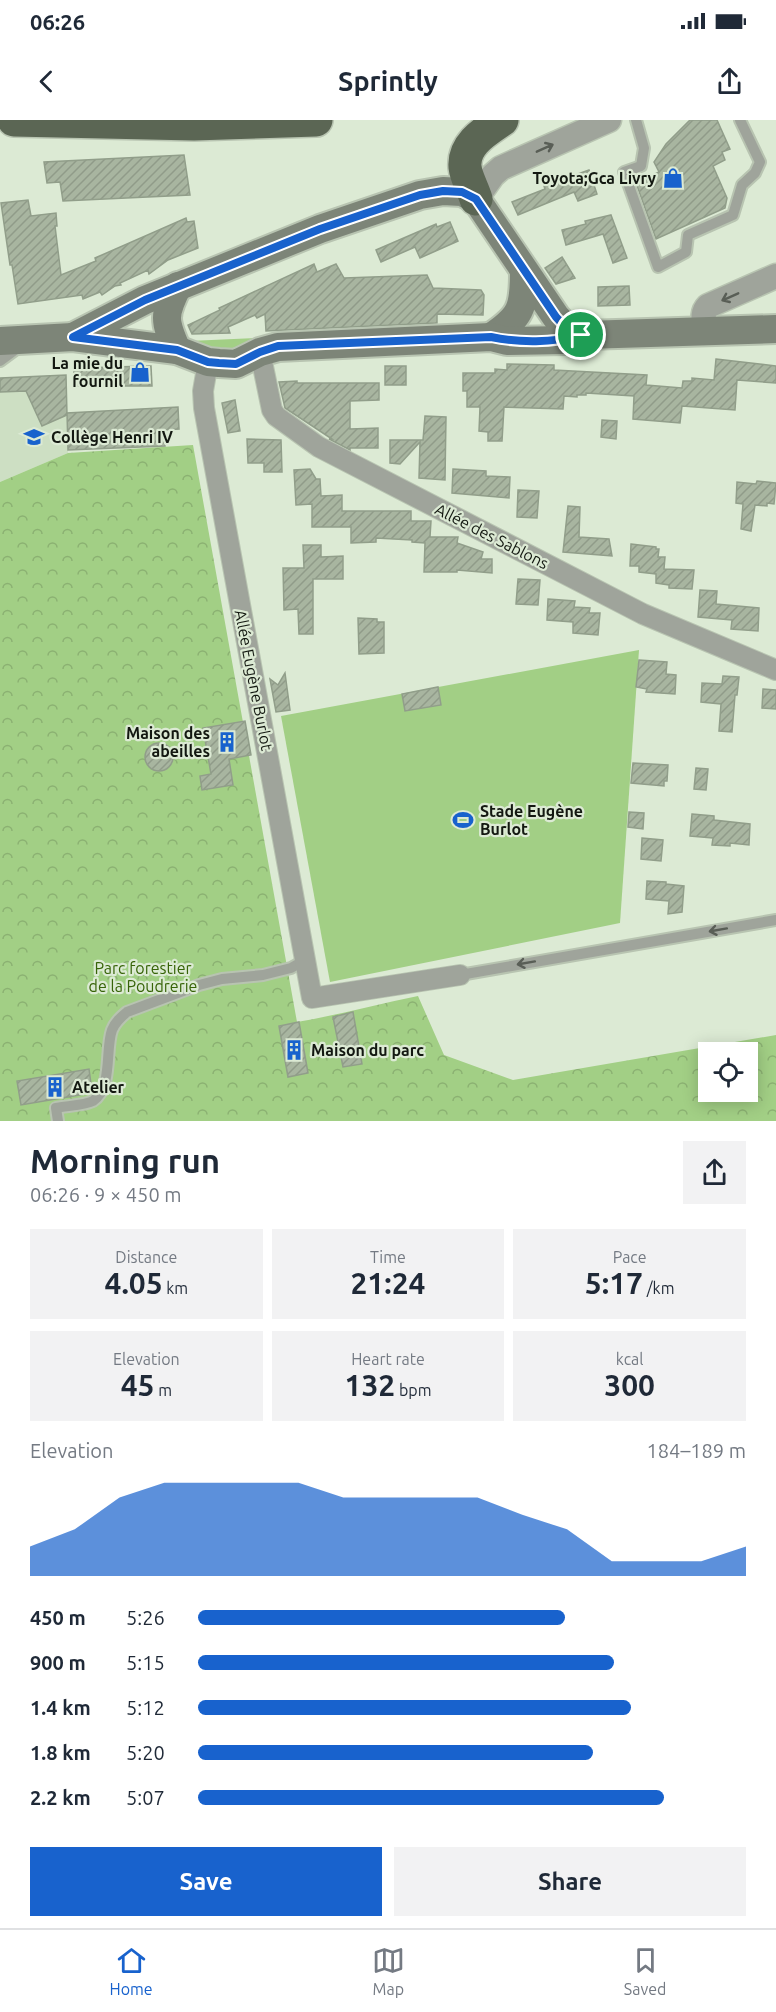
<!DOCTYPE html>
<html lang="en">
<head>
<meta charset="utf-8">
<style>
  :root { --surface:#fff; --page:#f2f2f3; --text:#1f2937; --muted:#747a83; --line:#e0e1e3; --accent:#1862cd }
  body { margin:0; font-family:Ubuntu,sans-serif; background:var(--page); color:var(--text); height:100vh; display:flex; flex-direction:column; font-size:22px; white-space:nowrap }
  * { box-sizing:border-box; margin:0 }
  p { font-size:20px; color:var(--muted) }
  .icon { flex:none; width:33px; height:33px; fill:none; stroke:currentColor; stroke-width:2; stroke-linecap:round; stroke-linejoin:round }
  .map { position:relative; height:1001px; overflow:hidden }
  .details { display:flex; flex-direction:column; background:var(--surface); flex:1 }
  .details>* { flex:none }
  .buttons { position:absolute; left:698px; top:922px; display:grid; gap:12px }
  .buttons a { display:grid; place-items:center; width:60px; height:60px; border-radius:0px; background:var(--surface); box-shadow:0 3px 15px #0003; font-size:30px }
  .pin { position:absolute; display:grid; place-items:center; width:51px; height:51px; color:#fff; margin:-26px; border:3px solid #fff; border-radius:50%; box-shadow:0 2px 6px #0007 }
  .round { display:grid; place-items:center; flex:none; width:63px; height:63px; border-radius:0px; background:var(--page) }
  .head { display:flex; align-items:center; justify-content:space-between; height:102px; padding:0 30px }
  h1 { font-size:33px; font-weight:700; line-height:45px }
  .metrics { display:grid; grid-template-columns:repeat(3,1fr); gap:9px; height:102px; padding:6px 30px }
  .metrics div { display:grid; align-content:center; border-radius:0px; background:var(--page); text-align:center }
  .metrics b { font-size:30px; font-weight:700 }
  .metrics small { font-size:16px; font-weight:400 }
  .metrics p { font-size:16px }
  .chart { height:168px; padding:12px 30px }
  .chart p { display:flex; justify-content:space-between }
  .chart svg { width:100%; height:108px; margin-top:6px; fill:var(--accent); opacity:.7 }
  .action { display:flex; gap:12px; margin-top:auto; padding:12px 30px }
  .action a { flex:1; height:69px; border-radius:0px; background:var(--accent); color:#fff; font-size:24px; font-weight:700; line-height:69px; text-align:center }
  .action a+a { background:var(--page); color:var(--text) }
  ul { padding:0 30px; list-style:none; font-size:20px }
  li { display:grid; grid-template-columns:96px 72px 1fr; align-items:center; height:45px }
  li i { height:15px; border-radius:8px; background:var(--accent) }
  .status { display:flex; justify-content:space-between; align-items:center; height:42px; padding:0 30px; background:var(--surface); direction:ltr }
  .status svg { height:16px; fill:currentColor }
  header { display:flex; justify-content:space-between; align-items:center; height:78px; padding:0 30px; background:var(--surface); font-size:27px; font-weight:700 }
  .tabs { display:flex; justify-content:space-around; align-items:center; height:84px; border-top:2px solid var(--line); background:var(--surface); font-size:16px; color:var(--muted) }
  .tabs a { display:grid; justify-items:center; gap:3px }
  .tabs .active { color:var(--accent) }
  .map>svg:first-child { display:block }
  .built { fill:#cddfc3 }
  .grass { fill:#a2cf85 }
  .park { fill:url(#park-crowns); fill-rule:evenodd }
  .building { fill:url(#building-hatch); stroke:#919e8a; stroke-width:1.5 }
  .lines { fill:none; stroke-linecap:round; stroke-linejoin:round }
  .service-casing { stroke:#b8c4b1; stroke-width:14 }
  .minor-casing { stroke:#b8c4b1; stroke-width:22 }
  .tertiary-casing { stroke:#b8c4b1; stroke-width:27 }
  .secondary-casing { stroke:#b8c4b1; stroke-width:32 }
  .trunk-casing { stroke:#b8c4b1; stroke-width:36 }
  .service { stroke:#9fa49b; stroke-width:10 }
  .minor { stroke:#9fa49b; stroke-width:20 }
  .tertiary { stroke:#9fa49b; stroke-width:24 }
  .secondary { stroke:#7d8578; stroke-width:28 }
  .trunk { stroke:#5b6654; stroke-width:33 }
  .oneway { stroke:#595e56 }
  .route-casing { stroke:#fff; stroke-width:12 }
  .route { stroke:#1862cd; stroke-width:8 }
  .labels { text-anchor:middle; dominant-baseline:central; stroke-width:4.5; stroke-linejoin:round; paint-order:stroke }
  .poi-label { font-size:16px; font-weight:bold; fill:#131811; stroke:#dcead4; text-anchor:start }
  .street-label { font-size:16px; fill:#131811; stroke:#dcead4 }
  .park-label { font-size:16px; fill:#376408; stroke:#dcead4 }
</style>
</head>
<body>
<div class="status"><b>06:26</b><svg viewBox="0 0 49 12"><path d="M0 12V9h3v3zM5 12V6h3v6zM10 12V3h3v9zM15 12V0h3v12zM26 1h20v11H26zM47 4h2v5h-2z"/></svg></div>
<header><svg class="icon" aria-label="back" viewBox="0 0 24 24"><path d="M15 5l-7 7 7 7"/></svg>Sprintly<svg class="icon" aria-label="share" viewBox="0 0 24 24"><path d="M12 15V3M7 8l5-5 5 5M5 13v7h14v-7"/></svg></header>
<div class="map">
<svg width="776" height="1001" viewBox="0 0 776 1001">
  <defs>
    <pattern id="park-crowns" width="20" height="18" patternUnits="userSpaceOnUse" patternTransform="scale(1.5)"><rect width="20" height="18" fill="#a2cf85"/><path d="M2 6a3 3 0 1 1 6 0M12 15a3 3 0 1 1 6 0" fill="none" stroke="#8bb172"/></pattern>
    <pattern id="building-hatch" width="6" height="6" patternUnits="userSpaceOnUse" patternTransform="scale(1.5)"><rect width="6" height="6" fill="#a8b5a0"/><path d="M-1 1l2-2M0 6l6-6M5 7l2-2" fill="none" stroke="#909b89"/></pattern>
  </defs>
  <rect width="100%" height="100%" fill="#dcead4"/>
  <!-- built -->
  <path class="built" d="M66,255l2,78 -68,29v-104z"/>
  <!-- grass -->
  <g class="grass">
    <path d="M279,217l-52,22 -38,-18z"/>
    <path d="M639,530l-19,273 -290,59 -49,-266z"/>
  </g>
  <!-- park -->
  <path class="park" d="M193,325l104,577c41,-7 81,-18 121,-26l26,59 69,25 263,-45v86h-776v-639l68,-29zM708,933h39v39h-39z"/>
  <!-- building -->
  <g class="building">
    <path d="M690,0h27l13,29 -8,3 3,8 -12,6 14,32 -2,10 -69,31 -20,-56 23,-11 -5,-10 12,-18z"/>
    <path d="M184,35l6,40 -127,6 -3,-19 -13,1 -3,-21z"/>
    <path d="M589,50l8,24 -19,7 -4,-9 -56,23 -6,-13 33,-13 -1,-3z"/>
    <path d="M28,80l3,16 25,-3 1,13h-2l6,49 35,-14 -1,-3 91,-40 1,4 7,-1 4,27 -30,12 -19,14 -1,-4 -28,13 1,2 -6,1 -13,9 -2,-3 -17,7 -1,-4 -64,9 -6,-39h-2l-9,-62z"/>
    <path d="M611,95l16,43 -14,5 -10,-29 -37,11 -4,-15 24,-6 -1,-3z"/>
    <path d="M450,102l8,19 -38,17 -5,-11 -34,15 -5,-12 60,-26 1,3z"/>
    <path d="M562,137l13,21 -19,6 -11,-16z"/>
    <path d="M314,144l3,8 19,-8 8,14 83,-3 6,13 48,2 3,5 -1,20 -46,-1v9l-171,8 -1,-17 -8,4 -2,-3 -27,12 2,6 -38,1 -4,-9 32,-15 -1,-2z"/>
    <path d="M629,166l1,19 -32,1v-19z"/>
    <path d="M716,239l60,7v17l-39,-3 -2,30 -53,-4 -2,17 -47,-4 1,-23 -48,-3v2h-9v2l-13,-1 -1,13 -59,-2 -2,34h-14v-9l-9,-1 1,-24h-13v-16h-4v-18h32v-4l12,1v-6l47,1v5l93,5 -1,10 36,3 1,-7h9v-3l22,2z"/>
    <path d="M151,246l1,20h-78v-18z"/>
    <rect x="385" y="246" width="21" height="19"/>
    <path d="M66,255l1,40 -25,11 -16,-35 -26,1v-14z"/>
    <path d="M297,261v2h82v17l-29,1v28l28,-1v20h-28v2l-21,-11h3l-47,-31 -6,-26z"/>
    <path d="M235,280l5,31 -12,2 -6,-30z"/>
    <path d="M178,287l1,22 -15,1 1,16 -97,4 -1,-37z"/>
    <path d="M425,296l21,1 -1,63 -26,-2 1,-36 -20,22 -10,-1v-23h33z"/>
    <path d="M602,300l15,1 -1,18 -15,-2z"/>
    <path d="M247,319l34,1 1,32h-18v-9h-16z"/>
    <path d="M310,349l6,10h4l1,17 21,-1v16h69v10h20l-1,16h28l-1,6 26,9 -2,7h11v14l-35,-3v2h-33l1,-29 -13,-1v-2l-36,-2v4l-25,1v-16h-39v-23l-16,1 -2,-35z"/>
    <path d="M453,349l33,2v5l24,1 -1,21 -57,-5z"/>
    <path d="M757,361l19,2 -2,21 -7,-1v3l-12,-1 -4,26 -10,-2 2,-25 -7,-1 1,-21 19,2z"/>
    <path d="M518,370l21,1 -2,27 -20,-1z"/>
    <path d="M568,386l12,1 -1,30 30,2 3,17 -49,-4z"/>
    <path d="M631,424l25,3v2h3l-1,8h7l-1,12 30,1 -2,19 -23,-1v-3l-13,-2v-9l-17,-2v-6h-9z"/>
    <path d="M303,425h18v12l22,-1v23h-30v55h-14l-1,-25 -14,1 -1,-42h21z"/>
    <path d="M518,459l22,1 -2,25 -22,-1z"/>
    <path d="M700,470l17,1 -1,13 43,4 -1,23 -27,-2 1,-9 -34,-3z"/>
    <path d="M548,479l27,2 -1,6 16,1 -1,5h11l-2,22 -25,-2v-11l-26,-2z"/>
    <path d="M358,498l19,1v3h7v31l-25,1z"/>
    <path d="M639,540l28,2 -1,12 10,1 -1,19 -29,-2 1,-3 -11,-2z"/>
    <path d="M285,553l5,37 -14,2 -6,-33 8,6z"/>
    <path d="M723,556l16,1 -2,18h-2l-3,37 -13,-1 2,-27 -20,-2 1,-19 20,1z"/>
    <path d="M438,567l3,18 -36,6 -3,-17z"/>
    <path d="M763,569l13,1v19l-14,-1z"/>
    <path d="M245,601l6,34 -22,4 4,26 -31,5 -2,-14 11,-2 -8,-46z"/>
    <circle cx="159" cy="637" r="14"/>
    <path d="M633,643l35,2 -1,16h-3v5l-33,-3z"/>
    <path d="M696,648l12,1 -2,21 -12,-1z"/>
    <path d="M629,692l15,1 -1,16 -15,-2z"/>
    <path d="M692,694l22,2v4l36,4 -1,21 -19,-2v3l-18,-1 1,-7 -23,-2z"/>
    <path d="M642,718l21,2 -2,21 -20,-2z"/>
    <path d="M647,761l19,1v2l18,2 -2,26 -14,2 1,-13 -23,-2z"/>
    <path d="M353,892l9,52 -19,3 -10,-50z"/>
    <path d="M299,902l9,51 -20,4 -9,-51z"/>
    <path d="M89,949l3,22 -1,2 -70,12 -4,-24z"/>
  </g>
  <g class="lines">
    <!-- service casing -->
    <g class="service-casing">
      <g id="service">
        <path d="M636,0l8,28 -3,18 -17,6 34,95 28,-15 2,-17 45,-20 9,-30 13,-12 5,-11 -20,-42"/>
        <path d="M0,241l19,-14"/>
        <path d="M460,855l316,-55"/>
        <path d="M58,1001l-2,-13c9,-2 30,-3 37,-7 20,-13 12,-52 19,-71 3,-8 9,-13 15,-18l72,-27 23,-6 41,-4 28,-7 14,-8"/>
      </g>
    </g>
    <!-- minor casing -->
    <g class="minor-casing">
      <g id="minor">
        <path d="M260,232l12,58 4,6 43,31 324,167 133,56"/>
        <path d="M208,242l-5,29 1,17 108,590 148,-23"/>
      </g>
    </g>
    <!-- tertiary casing -->
    <g class="tertiary-casing">
      <g id="tertiary">
        <path d="M476,79l17,-24 8,-7 108,-48"/>
        <path d="M705,211c-1,-9 -4,-18 3,-25l68,-30"/>
      </g>
    </g>
    <!-- secondary casing -->
    <g class="secondary-casing">
      <g id="secondary">
        <path d="M73,217l72,-37 175,-71 100,-34 23,-4 19,1 14,7 80,118 12,13 13,5"/>
        <path d="M491,217c30,-20 33,-29 33,-64"/>
        <path d="M0,221l73,-4 104,13 31,12 11,1 17,1 24,-12 18,-5 213,-10 16,4 59,-1 19,-5 191,-6"/>
        <path d="M177,230c-13,-29 -14,-35 1,-64"/>
      </g>
    </g>
    <!-- trunk casing -->
    <g class="trunk-casing">
      <g id="trunk">
        <path d="M14,0l180,4 122,-4"/>
        <path d="M476,79c-3,-10 -10,-22 -11,-32 -2,-23 21,-36 37,-47"/>
      </g>
    </g>
    <!-- service -->
    <use href="#service" class="service"/>
    <!-- minor -->
    <use href="#minor" class="minor"/>
    <!-- tertiary -->
    <use href="#tertiary" class="tertiary"/>
    <!-- secondary -->
    <use href="#secondary" class="secondary"/>
    <!-- trunk -->
    <use href="#trunk" class="trunk"/>
  </g>
  <!-- one-way arrows -->
  <defs><path id="oneway-shaft" d="M-6 0H5M1.5-3L5.5 0L1.5 3" fill="none" stroke-width="1.6" stroke-linecap="round" stroke-linejoin="round" transform="scale(1.5)"/></defs>
  <g class="oneway">
    <use href="#oneway-shaft" transform="translate(545 28) rotate(-24)"/>
    <use href="#oneway-shaft" transform="translate(730 177) rotate(156)"/>
    <use href="#oneway-shaft" transform="translate(718 810) rotate(170)"/>
    <use href="#oneway-shaft" transform="translate(526 843) rotate(170)"/>
  </g>
  <g class="lines">
    <!-- route casing -->
    <g class="route-casing">
      <path id="route" d="M443,71l19,1 14,7 80,118 12,13 13,5c-28,8 -62,8 -90,2l-213,9 -18,6 -24,12 -17,-1 -11,-1 -31,-12 -104,-13 72,-37 175,-71 100,-34z"/>
    </g>
    <!-- route -->
    <use href="#route" class="route"/>
  </g>
  <!-- icons -->
  <defs>
    <g id="shop-bare" transform="scale(1.62)"><path d="M-5-2.5h2.3a2.7 3.5 0 0 1 5.4 0H5L5.5 6h-11ZM-1.5-2.5h3a1.5 2.3 0 0 0-3 0Z" fill="#1862cd" stroke="#dcead4" stroke-width="2.5" paint-order="stroke"/></g>
    <g id="school-bare" transform="scale(1.62)"><path d="M0-5L7-2L0 1L-7-2ZM-4 1L0 2.5L4 1V4Q0 6-4 4Z" fill="#1862cd" stroke="#dcead4" stroke-width="2.5" paint-order="stroke"/></g>
    <g id="building-bare" transform="scale(1.62)"><path d="M-4-6H4V6H1V3H-1V6H-4ZM-2.5-4.3h1.7v1.8h-1.7ZM.8-4.3h1.7v1.8H.8ZM-2.5-1h1.7V.8h-1.7ZM.8-1h1.7V.8H.8Z" fill="#1862cd" stroke="#dcead4" stroke-width="2.5" paint-order="stroke"/></g>
    <g id="stadium-bare" transform="scale(1.62)"><path d="M0-5a6.5 5 0 1 0 0 10a6.5 5 0 1 0 0-10ZM-3.5-1.8h7v3.6h-7Z" fill="#1862cd" stroke="#dcead4" stroke-width="2.5" paint-order="stroke"/></g>
  </defs>
  <g fill-rule="evenodd">
    <use href="#shop-bare" x="673" y="58"/>
    <use href="#shop-bare" x="140" y="252"/>
    <use href="#school-bare" x="34" y="317"/>
    <use href="#building-bare" x="227" y="622"/>
    <use href="#stadium-bare" x="463" y="700"/>
    <use href="#building-bare" x="294" y="930"/>
    <use href="#building-bare" x="55" y="967"/>
  </g>
  <g class="labels">
    <!-- poi labels -->
    <g class="poi-label">
      <text x="656" y="58" text-anchor="end">Toyota;Gca Livry</text>
      <text x="123" y="243" text-anchor="end">La mie du<tspan x="123" dy="18">fournil</tspan></text>
      <text x="51" y="317">Collège Henri IV</text>
      <text x="210" y="613" text-anchor="end">Maison des<tspan x="210" dy="18">abeilles</tspan></text>
      <text x="480" y="691">Stade Eugène<tspan x="480" dy="18">Burlot</tspan></text>
      <text x="311" y="930">Maison du parc</text>
      <text x="72" y="967">Atelier</text>
    </g>
    <!-- street labels -->
    <g class="street-label">
      <text transform="translate(492 416) rotate(27)">Allée des Sablons</text>
      <text transform="translate(254 560) rotate(79)">Allée Eugène Burlot</text>
    </g>
    <!-- park labels -->
    <g class="park-label">
      <text x="143" y="848">Parc forestier<tspan x="143" dy="18">de la Poudrerie</tspan></text>
    </g>
  </g>
</svg>
<div class="buttons">
<a><svg class="icon" aria-label="locate" viewBox="0 0 24 24"><circle cx="12" cy="12" r="6"/><path d="M12 2v4M12 18v4M2 12h4M18 12h4"/></svg></a>
</div>
<div class="pin" style="left:581px;top:215px;background:#1e9e55"><svg class="icon" aria-label="arrive" viewBox="0 0 24 24"><path d="M6 21V4h12l-3 4 3 4H6"/></svg></div>
</div>
<section class="details">
<div class="head"><div><h1>Morning run</h1><p>06:26 · 9 × 450 m</p></div><a class="round"><svg class="icon" aria-label="share" viewBox="0 0 24 24"><path d="M12 15V3M7 8l5-5 5 5M5 13v7h14v-7"/></svg></a></div>
<div class="metrics">
<div><p>Distance</p><b>4.05<small> km</small></b></div>
<div><p>Time</p><b>21:24</b></div>
<div><p>Pace</p><b>5:17<small> /km</small></b></div>
</div>
<div class="metrics">
<div><p>Elevation</p><b>45<small> m</small></b></div>
<div><p>Heart rate</p><b>132<small> bpm</small></b></div>
<div><p>kcal</p><b>300</b></div>
</div>
<div class="chart"><p><span>Elevation</span>184–189 m</p>
<svg viewBox="0 0 160 44" preserveAspectRatio="none"><path d="M0 44V32L10 25L20 12L30 6L40 6L50 6L60 6L70 12L80 12L90 12L100 12L110 19L120 25L130 38L140 38L150 38L160 32V44z"/></svg>
</div>
<ul>
<li><b>450 m</b>5:26<i style="width:67%"></i></li>
<li><b>900 m</b>5:15<i style="width:76%"></i></li>
<li><b>1.4 km</b>5:12<i style="width:79%"></i></li>
<li><b>1.8 km</b>5:20<i style="width:72%"></i></li>
<li><b>2.2 km</b>5:07<i style="width:85%"></i></li>
</ul>
<div class="action"><a>Save</a><a>Share</a></div>
</section>
<nav class="tabs">
<a class="active"><svg class="icon" aria-label="home" viewBox="0 0 24 24"><path d="M3 11l9-7 9 7M6 9v11h12V9"/></svg>Home</a>
<a><svg class="icon" aria-label="map" viewBox="0 0 24 24"><path d="M3 6l6-2 6 2 6-2v14l-6 2-6-2-6 2zM9 4v14M15 6v14"/></svg>Map</a>
<a><svg class="icon" aria-label="saved" viewBox="0 0 24 24"><path d="M7 4h10v16l-5-4-5 4z"/></svg>Saved</a>
</nav>
</body>
</html>
